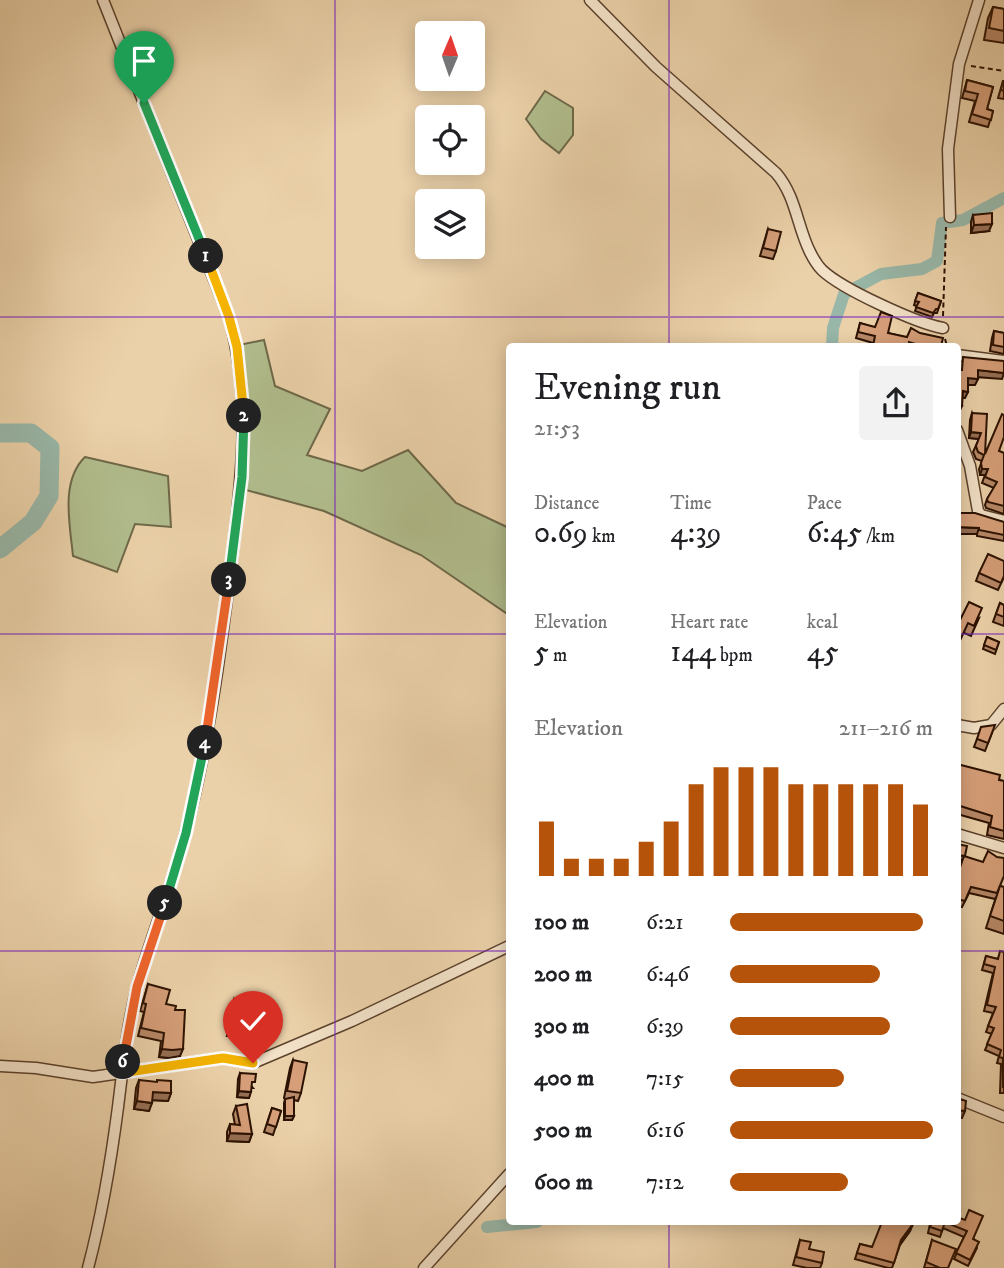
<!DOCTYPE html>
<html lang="en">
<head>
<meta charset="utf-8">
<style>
  :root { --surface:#fff; --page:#f2f2f2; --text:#202124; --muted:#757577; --accent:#b45309 }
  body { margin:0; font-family:"IM FELL DW Pica",serif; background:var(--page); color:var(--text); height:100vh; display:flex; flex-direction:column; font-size:26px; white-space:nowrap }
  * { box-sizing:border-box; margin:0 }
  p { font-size:23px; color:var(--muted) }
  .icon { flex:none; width:38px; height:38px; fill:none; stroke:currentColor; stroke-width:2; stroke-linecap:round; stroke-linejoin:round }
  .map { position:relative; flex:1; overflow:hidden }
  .drawer { position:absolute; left:506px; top:343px; width:455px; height:882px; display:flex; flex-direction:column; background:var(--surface); border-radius:7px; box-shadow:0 4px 18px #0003 }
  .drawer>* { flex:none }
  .needle { width:46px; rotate:2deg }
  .fabs { position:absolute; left:415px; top:21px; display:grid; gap:14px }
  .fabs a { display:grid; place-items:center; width:70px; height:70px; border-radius:7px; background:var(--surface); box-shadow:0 4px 18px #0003; font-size:35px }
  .pin { position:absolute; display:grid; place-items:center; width:60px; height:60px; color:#fff; margin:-72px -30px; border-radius:50% 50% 50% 0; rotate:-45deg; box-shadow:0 0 7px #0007 }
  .pin .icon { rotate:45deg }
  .km { position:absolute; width:35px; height:35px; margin:-18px; border-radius:50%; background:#222; color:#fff; font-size:19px; line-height:35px; text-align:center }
  .round { display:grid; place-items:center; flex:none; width:74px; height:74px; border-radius:7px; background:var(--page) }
  .overview { display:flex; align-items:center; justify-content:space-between; height:119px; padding:0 28px }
  h1 { font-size:38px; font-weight:600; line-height:52px }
  .metrics { display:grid; grid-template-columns:repeat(3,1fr); gap:10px; height:119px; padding:7px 28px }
  .metrics div { display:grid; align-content:center }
  .metrics b { font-size:30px; font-weight:600 }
  .metrics small { font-size:19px; font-weight:400 }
  .metrics p { font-size:19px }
  .chart { height:196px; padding:14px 28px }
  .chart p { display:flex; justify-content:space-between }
  .chart svg { width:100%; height:126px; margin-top:7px; stroke:var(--accent); stroke-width:6 }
  ul { padding:0 28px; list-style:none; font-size:23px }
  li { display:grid; grid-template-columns:112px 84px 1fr; align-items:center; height:52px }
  li i { height:18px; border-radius:9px; background:var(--accent) }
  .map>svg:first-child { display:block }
  .green { fill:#b1bd8d; stroke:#6e6848; stroke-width:2 }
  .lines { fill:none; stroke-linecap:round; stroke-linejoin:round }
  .canal { stroke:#98b7a8; stroke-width:12 }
  .river { stroke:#98b7a8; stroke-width:19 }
  .minor-casing { stroke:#5c422c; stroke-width:13 }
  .path { stroke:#2c1202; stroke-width:2; stroke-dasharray:5 3.5; stroke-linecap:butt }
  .minor { stroke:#f2e1c7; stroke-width:10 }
  .wall { fill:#b88968; stroke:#2c1202; stroke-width:2 }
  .shaded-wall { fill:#966f55; stroke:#2c1202; stroke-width:2 }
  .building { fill:#d69f79; stroke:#2c1202; stroke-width:2 }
  .split-1-casing { stroke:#fff; stroke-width:14 }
  .split-2-casing { stroke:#fff; stroke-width:14 }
  .split-3-casing { stroke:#fff; stroke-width:14 }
  .split-4-casing { stroke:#fff; stroke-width:14 }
  .split-5-casing { stroke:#fff; stroke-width:14 }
  .split-6-casing { stroke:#fff; stroke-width:14 }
  .split-7-casing { stroke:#fff; stroke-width:14 }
  .split-1 { stroke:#22a559; stroke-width:9 }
  .split-2 { stroke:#f5b400; stroke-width:9 }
  .split-3 { stroke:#22a559; stroke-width:9 }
  .split-4 { stroke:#f0652b; stroke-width:9 }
  .split-5 { stroke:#22a559; stroke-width:9 }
  .split-6 { stroke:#f0652b; stroke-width:9 }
  .split-7 { stroke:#f5b400; stroke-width:9 }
  .grid { fill:none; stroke:#7b2cbf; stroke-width:2; stroke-opacity:0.55 }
</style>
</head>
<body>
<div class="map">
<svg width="1004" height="1268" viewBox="0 0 1004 1268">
  <rect width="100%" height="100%" fill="#ebd1a9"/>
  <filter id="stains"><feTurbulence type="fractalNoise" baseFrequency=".00286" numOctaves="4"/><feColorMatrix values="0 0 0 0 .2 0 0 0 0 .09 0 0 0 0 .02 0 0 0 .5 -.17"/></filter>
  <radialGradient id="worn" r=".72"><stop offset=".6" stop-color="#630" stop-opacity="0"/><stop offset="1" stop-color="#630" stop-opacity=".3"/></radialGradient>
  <!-- green -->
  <g class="green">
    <path d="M545,91l28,17v27l-14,18 -18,-14 -15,-20z"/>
    <path d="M264,340l11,46 55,23 -23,46 55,16 46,-21 48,53 53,25v87l-88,-60 -97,-44 -78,-21 3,-72 -10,-73z"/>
    <path d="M85,457l83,19 3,51 -36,-3 -18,48 -44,-16c-3,-31 -13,-75 12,-99z"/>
  </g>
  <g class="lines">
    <!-- canal -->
    <g class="canal">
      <path d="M832,346l1,-18 11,-34 37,-20 41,-5 15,-8 5,-38 21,-3 41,-22"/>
      <path d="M487,1227l50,-5"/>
    </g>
    <!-- river -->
    <path class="river" d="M0,433h31l19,15 -1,48 -16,26 -33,27"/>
    <!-- minor casing -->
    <g class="minor-casing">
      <g id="minor">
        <path d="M590,0l66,67 120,106c20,23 21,53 34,79 3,6 7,13 12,18 20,19 94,53 121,58"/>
        <path d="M950,217l-2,-68 11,-85 20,-64"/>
        <path d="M957,355l47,6"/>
        <path d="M957,430l13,36 8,45 3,4 23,6"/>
        <path d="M957,725l17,3 17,-3 13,-16"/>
        <path d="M957,834l47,14"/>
        <path d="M0,1066l36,2 57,9 130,-19 30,5 99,-42 157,-75"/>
        <path d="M957,1098l47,19"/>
        <path d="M88,1268c14,-53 23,-107 30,-161 5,-40 9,-81 19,-120 14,-51 35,-101 48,-152 21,-80 33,-163 43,-245 11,-93 26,-180 1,-273l-126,-317"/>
        <path d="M424,1268l85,-94"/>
      </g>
    </g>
    <!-- path -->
    <g class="path">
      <path d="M971,66l33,5"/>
      <path d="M943,316l3,-89"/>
      <path d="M945,339l2,7"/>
    </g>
    <!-- minor -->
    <use href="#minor" class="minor"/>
  </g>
  <!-- wall -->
  <g class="wall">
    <path d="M993,7l11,2v34l-20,-3 4,-22z"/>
    <path d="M967,80l26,7 -6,22 6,2 -5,16 -19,-5 6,-21 -13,-3z"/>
    <path d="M1003,81h1v18l-6,-1z"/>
    <path d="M973,215l16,16 -18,2v-11z"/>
    <path d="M768,229l8,22 -3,8 -13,-3z"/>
    <path d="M918,293l23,8 -4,12h-3l-2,4 -17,-6 2,-5 -3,-1z"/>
    <path d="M860,323l28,10 53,13h-69l1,-3 -17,-5z"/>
    <path d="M994,331l10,2v21l-14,-3 2,-13z"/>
    <path d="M972,413l13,41 14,-3 5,2v61l-18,-6 -1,-3 2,-6 7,-11 -12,-5 3,-8h-5l-1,-6 3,-8 -6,-2 -3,-7 6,-13 -10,-1 1,-18z"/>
    <path d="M957,513l47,9v19l-27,-5v-2h-20z"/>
    <path d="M979,573l25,4 -6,13 -22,-9z"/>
    <path d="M1000,603l4,2v21l-11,-4z"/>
    <path d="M979,618l-8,18 -7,-3 -7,-7z"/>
    <path d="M987,637l12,5 -4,12 -12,-5z"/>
    <path d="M992,733l-7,18 -11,-4 3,-8z"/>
    <path d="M957,764l42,16 5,1v58l-17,-4 2,-12 -32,-9z"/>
    <path d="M957,844l8,13 35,29 4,1v47l-18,-6 10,-31 -1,2 -26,-6 -7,14 -5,-1v-30l5,-16 -5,-1z"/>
    <path d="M1004,952v141h-4l1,-29 -4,-1 2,-7 -14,-6 7,-16 -6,-2 7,-19 -9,-2 9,-38 -11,-3 4,-14 11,3z"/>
    <path d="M148,984l18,20 9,6 5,46 -11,2 -10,-1 2,-16 -23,-5 6,-24 -4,-1z"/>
    <path d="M234,999l17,40 -24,-3 3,-25z"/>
    <path d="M293,1060l8,33 -3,8 -4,-1v16l-2,4h-8v-17l1,-4 -1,-1 6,-30z"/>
    <path d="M240,1073l13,15h-2l-2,10 -12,-1 1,-18z"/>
    <path d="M139,1080l32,13 -3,8 -16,-1 -3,11 -15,-2 2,-21z"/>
    <path d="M236,1106l16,28 -3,8 -22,-1v-9l3,-8 5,1 -2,-11z"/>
    <path d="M272,1108l9,3 -8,24 -9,-3z"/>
    <path d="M914,1222l-4,9 -10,14 -8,23h-4l-33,-9 5,-15 12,3 30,-24z"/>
    <path d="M924,1222h33l17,17 3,9 -9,18 -14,-7 10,-22 -21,-9 -3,9 -12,-4 2,-9z"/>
    <path d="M800,1240l22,23 -2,5h-13l-14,-3z"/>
    <path d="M932,1240l16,28h-24z"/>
  </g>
  <!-- shaded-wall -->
  <g class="shaded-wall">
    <path d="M992,224l-3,7 -18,2 3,-8z"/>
    <path d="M978,370l26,3 -2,6 -26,-2z"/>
    <path d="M968,378l10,1 -3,6h-10z"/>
    <path d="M963,391l5,1 -3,6h-5z"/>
    <path d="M957,406h5l-3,6h-2z"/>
    <path d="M971,432l10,1 -2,6 -10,-1z"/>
    <path d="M982,469h6l-2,6h-6z"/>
    <path d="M957,527l22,1 -2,6h-20z"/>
    <path d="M957,855l8,1 -1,4 -7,-1z"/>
    <path d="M231,1025l24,3 -4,11 -24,-3z"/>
    <path d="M162,1049h21l-3,7 -11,2 -10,-1z"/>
    <path d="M239,1091l12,1 -2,6 -12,-1z"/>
    <path d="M153,1092l18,1 -3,8 -18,-1z"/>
    <path d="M137,1101l15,2 -3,8 -15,-2z"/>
    <path d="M957,1110l8,1 -3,7h-5z"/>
    <path d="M285,1116h9l-2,4h-8z"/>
    <path d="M230,1133l22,1 -3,8 -22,-1z"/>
    <path d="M912,1225l-2,6 -11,15 2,-6z"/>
  </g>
  <!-- building -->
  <g class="building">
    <path d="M993,7l11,2v22l-15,-3z"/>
    <path d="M967,80l26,7 -6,22 6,2 -2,9 -19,-6 6,-20 -13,-3z"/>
    <path d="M1003,81h1v10l-3,-1z"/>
    <path d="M992,213v11l-18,1 -1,-10z"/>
    <path d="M768,229l13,3 -5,19 -13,-3z"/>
    <path d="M918,293l23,8 -3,8h-2l-3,4 -17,-6 3,-5 -4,-1z"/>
    <path d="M881,312l11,4 -4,17 19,4 4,-9 9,5 23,5 -2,8h-19l-13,-4v4h-36l2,-10 -17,-4 2,-9 15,4z"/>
    <path d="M994,331l10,2v14l-11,-2z"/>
    <path d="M963,357l41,4v12l-26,-3v9l-10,-1v14l-5,-1 -1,15h-5v-36h5z"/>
    <path d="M972,413l15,1 -2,40 17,-40 2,1v22l-5,14 5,2v53l-16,-4 -1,-3 10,-17 -12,-5 3,-8h-6l-1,-6 3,-8 -6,-3 -2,-6 5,-13 -10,-1z"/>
    <path d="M957,513h18l29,9v13l-25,-5v-2l-22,-1z"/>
    <path d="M988,554l16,7v15l-3,7 -22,-10z"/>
    <path d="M969,602l13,6 -8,18 -6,-3 -11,24v-21z"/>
    <path d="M1000,603l4,2v12l-8,-3z"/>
    <path d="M987,637l12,5 -3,8 -12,-5z"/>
    <path d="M995,725l-7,18 -11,-4 4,-12z"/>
    <path d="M957,764l43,11 -1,5 5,1v50l-14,-4 2,-11 -35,-11z"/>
    <path d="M957,844l10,2 -2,10 -8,-1z"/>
    <path d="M988,851l9,6 7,1v18l-7,17 -26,-6 -6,14 -8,-2v-23l7,-20 19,6z"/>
    <path d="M1000,886l4,1v34l-14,-5z"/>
    <path d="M1000,951l4,1v135h-1v-29l-4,-1 2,-7 -14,-6 7,-16 -6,-2 8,-19 -9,-2 8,-38 -11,-3 2,-8 12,3z"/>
    <path d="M148,984l22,6 -4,14 10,2 -1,4h10l-2,39 -11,1 -10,-1 2,-16 -23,-5 5,-24 -3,-1z"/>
    <path d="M234,999l24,3 -3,26 -24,-3z"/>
    <path d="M293,1060l14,3 -6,30 -14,-2z"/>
    <path d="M240,1073l16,1 -1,8h-3l-1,10 -12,-1z"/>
    <path d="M139,1080l18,2v-2l14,1v12l-18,-1 -1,11 -15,-2z"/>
    <path d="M294,1097v19h-9v-17z"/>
    <path d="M957,1098l9,3 -1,10 -8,-1z"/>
    <path d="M247,1104l5,30 -22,-1v-9l10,1 -4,-19z"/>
    <path d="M272,1108l9,3 -5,16 -9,-3z"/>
    <path d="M969,1210l14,6 -10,23 6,3 -9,18 -14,-7 11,-22 -22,-9 -3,9 -12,-4 2,-5h25v-5l8,3z"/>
    <path d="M882,1222h18l2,1 1,-1h11l-2,3 -11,15 -7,23 -37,-10 3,-9 12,3z"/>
    <path d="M800,1240l11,2 -2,7 15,3 -2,11 -26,-6z"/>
    <path d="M932,1240l24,9 -8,19h-8l-14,-6z"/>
  </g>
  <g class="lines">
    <!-- split-1 casing -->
    <g class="split-1-casing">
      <path id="split-1" d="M144,103l62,153"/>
    </g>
    <!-- split-2 casing -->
    <g class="split-2-casing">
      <path id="split-2" d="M206,256l23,61 8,30 7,69"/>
    </g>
    <!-- split-3 casing -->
    <g class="split-3-casing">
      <path id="split-3" d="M229,580l13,-103 2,-61"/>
    </g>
    <!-- split-4 casing -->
    <g class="split-4-casing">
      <path id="split-4" d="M205,743l24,-163"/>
    </g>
    <!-- split-5 casing -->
    <g class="split-5-casing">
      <path id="split-5" d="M165,903l21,-70 19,-90"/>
    </g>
    <!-- split-6 casing -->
    <g class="split-6-casing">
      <path id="split-6" d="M123,1062l14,-75 28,-84"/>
    </g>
    <!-- split-7 casing -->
    <g class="split-7-casing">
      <path id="split-7" d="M123,1062l-2,11 102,-15 30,5"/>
    </g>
    <!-- split-1 -->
    <use href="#split-1" class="split-1"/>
    <!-- split-2 -->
    <use href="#split-2" class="split-2"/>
    <!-- split-3 -->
    <use href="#split-3" class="split-3"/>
    <!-- split-4 -->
    <use href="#split-4" class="split-4"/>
    <!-- split-5 -->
    <use href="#split-5" class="split-5"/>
    <!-- split-6 -->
    <use href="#split-6" class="split-6"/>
    <!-- split-7 -->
    <use href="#split-7" class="split-7"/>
  </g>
  <!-- grid -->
  <path class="grid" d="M335,0v1268M669,0v346M0,317h1004M0,634h509M957,634h47M0,951h509M957,951h47M669,1222v46"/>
  <rect width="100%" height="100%" filter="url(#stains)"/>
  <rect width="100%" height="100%" fill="url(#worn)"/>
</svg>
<div class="fabs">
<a><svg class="needle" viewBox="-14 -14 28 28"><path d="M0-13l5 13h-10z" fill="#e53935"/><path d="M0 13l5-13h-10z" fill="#757577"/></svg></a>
<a><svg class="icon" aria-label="locate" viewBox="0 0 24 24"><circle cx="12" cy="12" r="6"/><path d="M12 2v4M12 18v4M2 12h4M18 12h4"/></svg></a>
<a><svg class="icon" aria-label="layers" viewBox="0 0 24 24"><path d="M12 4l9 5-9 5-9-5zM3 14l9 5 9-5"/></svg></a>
</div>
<div class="pin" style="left:144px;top:103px;background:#1e9e55"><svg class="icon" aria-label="arrive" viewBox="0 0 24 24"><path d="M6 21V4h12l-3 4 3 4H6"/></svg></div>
<div class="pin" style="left:253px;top:1063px;background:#d93025"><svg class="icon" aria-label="check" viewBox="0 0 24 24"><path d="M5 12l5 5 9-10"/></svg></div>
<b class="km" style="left:206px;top:256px">1</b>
<b class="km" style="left:244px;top:416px">2</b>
<b class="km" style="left:229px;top:580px">3</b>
<b class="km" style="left:205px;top:743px">4</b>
<b class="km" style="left:165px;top:903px">5</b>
<b class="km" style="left:123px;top:1062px">6</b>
<section class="drawer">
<div class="overview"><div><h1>Evening run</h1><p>21:53</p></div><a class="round"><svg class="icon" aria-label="share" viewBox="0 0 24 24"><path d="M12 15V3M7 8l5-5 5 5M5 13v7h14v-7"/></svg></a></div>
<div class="metrics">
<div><p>Distance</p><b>0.69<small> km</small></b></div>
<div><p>Time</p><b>4:39</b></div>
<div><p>Pace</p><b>6:45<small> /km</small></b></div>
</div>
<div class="metrics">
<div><p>Elevation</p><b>5<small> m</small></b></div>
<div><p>Heart rate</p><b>144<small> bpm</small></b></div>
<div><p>kcal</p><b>45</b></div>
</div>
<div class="chart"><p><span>Elevation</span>211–216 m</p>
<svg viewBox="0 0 160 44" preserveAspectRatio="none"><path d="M5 44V25M15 44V38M25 44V38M35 44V38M45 44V32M55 44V25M65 44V12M75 44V6M85 44V6M95 44V6M105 44V12M115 44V12M125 44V12M135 44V12M145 44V12M155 44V19"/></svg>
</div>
<ul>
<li><b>100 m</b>6:21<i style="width:95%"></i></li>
<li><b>200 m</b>6:46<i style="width:74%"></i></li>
<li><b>300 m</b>6:39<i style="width:79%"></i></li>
<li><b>400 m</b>7:15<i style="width:56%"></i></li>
<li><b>500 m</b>6:16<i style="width:100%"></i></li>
<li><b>600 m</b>7:12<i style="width:58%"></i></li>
</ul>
</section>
</div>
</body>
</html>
